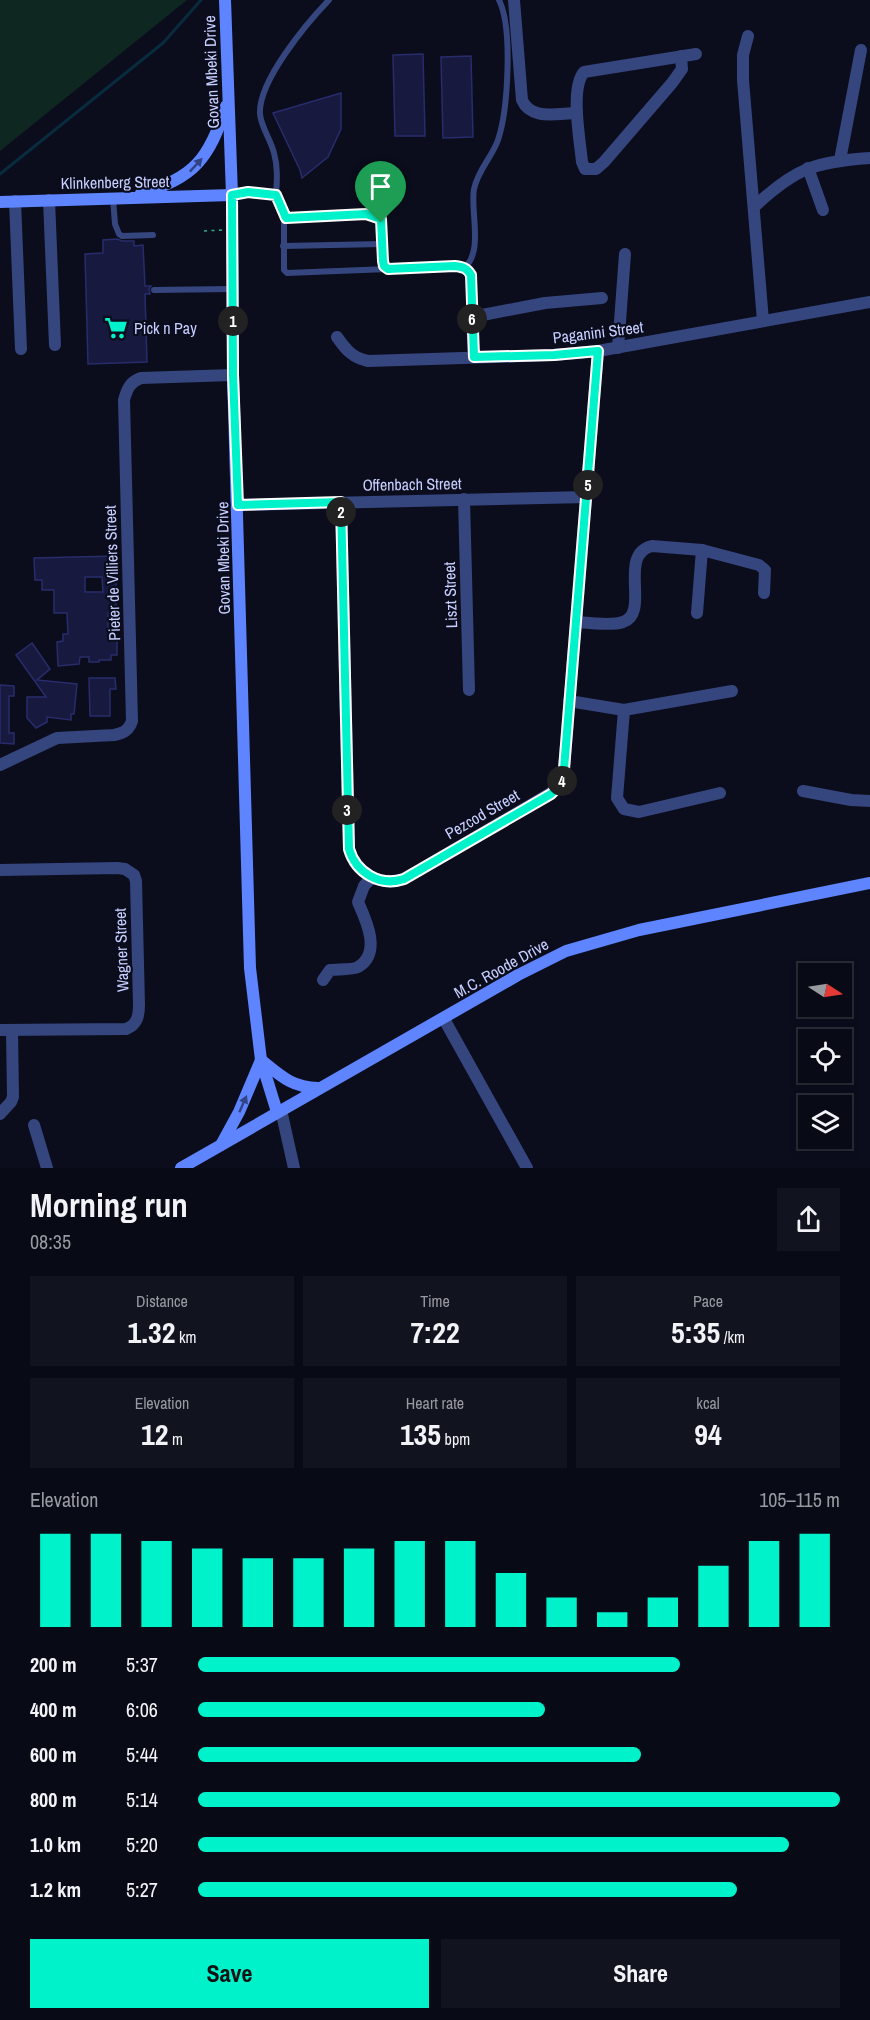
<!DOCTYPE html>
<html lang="en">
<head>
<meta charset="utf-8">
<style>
  :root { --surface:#080a16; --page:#11131f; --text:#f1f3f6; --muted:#989aa1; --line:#292b35; --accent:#00f2cb }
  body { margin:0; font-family:"Archivo Narrow",sans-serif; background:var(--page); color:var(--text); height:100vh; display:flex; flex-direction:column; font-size:22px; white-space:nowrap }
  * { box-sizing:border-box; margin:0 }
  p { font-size:20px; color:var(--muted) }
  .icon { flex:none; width:33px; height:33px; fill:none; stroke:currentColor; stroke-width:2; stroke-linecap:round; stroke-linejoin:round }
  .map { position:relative; height:1168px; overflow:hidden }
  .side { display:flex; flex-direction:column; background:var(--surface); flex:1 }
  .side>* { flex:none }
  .needle { width:39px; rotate:102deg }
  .tools { position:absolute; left:798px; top:963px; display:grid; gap:12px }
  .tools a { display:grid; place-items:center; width:54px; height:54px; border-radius:0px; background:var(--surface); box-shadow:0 3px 9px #0003,0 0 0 2px var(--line); font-size:30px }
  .pin { position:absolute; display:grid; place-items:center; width:51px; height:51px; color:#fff; margin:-62px -26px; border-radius:50% 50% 50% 0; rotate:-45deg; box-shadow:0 0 6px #0007 }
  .pin .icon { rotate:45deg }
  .km { position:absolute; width:30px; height:30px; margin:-15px; border-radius:50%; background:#222; color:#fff; font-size:16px; line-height:30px; text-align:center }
  .round { display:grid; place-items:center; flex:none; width:63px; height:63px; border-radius:0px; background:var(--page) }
  .head { display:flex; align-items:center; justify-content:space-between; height:102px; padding:0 30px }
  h1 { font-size:33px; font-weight:700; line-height:45px }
  .metrics { display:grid; grid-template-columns:repeat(3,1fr); gap:9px; height:102px; padding:6px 30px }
  .metrics div { display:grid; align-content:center; border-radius:0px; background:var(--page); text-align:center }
  .metrics b { font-size:30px; font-weight:700 }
  .metrics small { font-size:16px; font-weight:400 }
  .metrics p { font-size:16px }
  .chart { height:168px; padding:12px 30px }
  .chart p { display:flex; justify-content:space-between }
  .chart svg { width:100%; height:108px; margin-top:6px; stroke:var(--accent); stroke-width:6 }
  .action { display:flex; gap:12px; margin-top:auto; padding:12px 30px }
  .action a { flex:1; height:69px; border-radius:0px; background:var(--accent); color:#111; font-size:24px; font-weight:700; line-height:69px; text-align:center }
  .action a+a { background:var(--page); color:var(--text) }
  ul { padding:0 30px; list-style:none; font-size:20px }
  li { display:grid; grid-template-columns:96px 72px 1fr; align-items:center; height:45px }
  li i { height:15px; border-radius:8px; background:var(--accent) }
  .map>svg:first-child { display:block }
  .green { fill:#0e2720 }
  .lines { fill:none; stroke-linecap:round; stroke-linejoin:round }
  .stream { stroke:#092b3e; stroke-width:3 }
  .building { fill:#17193f; stroke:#282c6b; stroke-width:1.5; fill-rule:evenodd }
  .path { stroke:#29b185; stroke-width:1.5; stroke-dasharray:3 4.5; stroke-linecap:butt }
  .lane { stroke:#35457e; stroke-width:6 }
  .street { stroke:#35457e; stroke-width:12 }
  .secondary { stroke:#5e84ff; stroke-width:12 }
  .oneway { fill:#304383 }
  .route-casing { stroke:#fff; stroke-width:12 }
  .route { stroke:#00f2cb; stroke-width:8 }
  .labels { text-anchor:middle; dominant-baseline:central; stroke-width:4.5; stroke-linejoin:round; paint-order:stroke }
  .street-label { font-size:16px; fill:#c7cfff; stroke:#0b0d1d }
  .poi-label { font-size:16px; fill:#c7cfff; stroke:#0b0d1d; text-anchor:start }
</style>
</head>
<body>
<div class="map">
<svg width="870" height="1168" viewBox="0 0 870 1168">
  <rect width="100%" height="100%" fill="#0b0d1d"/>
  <!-- green -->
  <path class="green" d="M0,0h187l-187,151z"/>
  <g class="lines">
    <!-- stream -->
    <path class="stream" d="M0,174l163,-131 38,-43"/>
  </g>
  <!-- building -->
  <g class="building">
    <path d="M423,54l2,82h-30l-2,-81z"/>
    <path d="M471,56l2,81 -30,1 -2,-81z"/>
    <path d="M341,93v36l-13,28 -26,21 -2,-8 -27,-57z"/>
    <path d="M117,239l5,2h12v5l9,-1 2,41h6l-2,3 1,5h-5l2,68 -59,2 -3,-110 18,-1v-13z"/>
    <path d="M116,556v57h-8v24h9v18h-6v5h-12v2h-10v-5h-9l-1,7 -21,2 -1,-24 6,-1v-7h5l-1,-21h-13v-23h-12v-10h-7l-1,-22zM85,577h17l1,15h-18z"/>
    <path d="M32,643l18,26 -13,11 40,4 -3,30h-3v6l-24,-3v5l-11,6 -9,-10v-21h19l-30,-42z"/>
    <path d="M89,678h26l1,11h-6v27h-20z"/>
    <path d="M0,685l14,1v10h-5v37h5v11l-14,-1z"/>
  </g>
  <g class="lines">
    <!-- path -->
    <path class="path" d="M204,231l18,-1"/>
    <!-- lane -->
    <g class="lane">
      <path d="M232,195c14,-3 30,-5 44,0l10,23 80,-4 15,5 2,42 1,5 4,3 67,-3c8,1 12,2 16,9l1,42"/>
      <path d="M276,195c1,-14 2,-28 -2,-42 -3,-13 -13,-26 -14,-39 -2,-33 47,-91 69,-114"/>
      <path d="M113,198l2,26 4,10 3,2 31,-1"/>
      <path d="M286,218l-2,3v49l3,3 101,-4"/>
      <path d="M283,246l99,-2"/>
      <path d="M464,268c20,-16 6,-57 10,-79 4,-19 18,-32 24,-49 10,-30 15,-112 1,-140"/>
      <path d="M154,290l78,-1"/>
    </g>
    <!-- street -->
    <g class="street">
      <path d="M514,0l8,100c9,21 36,13 55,13"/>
      <path d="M748,36l-5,19v25l20,241"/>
      <path d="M681,56l1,13 -10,14 -68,79 -8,7h-11l-3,-7c-2,-22 -12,-74 2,-90l112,-18"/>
      <path d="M840,160l21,-110"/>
      <path d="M808,168l15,42"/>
      <path d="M49,200l6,145"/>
      <path d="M15,201l6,148"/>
      <path d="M755,206c41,-38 59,-44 115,-48"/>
      <path d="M337,337c9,13 16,21 31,24l186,-6 44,-4 272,-49"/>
      <path d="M618,348l7,-94"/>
      <path d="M474,357l-2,-40 73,-14 57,-5"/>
      <path d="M464,499l5,191"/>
      <path d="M341,502l8,347c7,24 31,38 55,30l147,-86 9,-8 4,-16 34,-418"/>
      <path d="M238,505l349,-8"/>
      <path d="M697,613l5,-63"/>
      <path d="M576,622c13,1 36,4 47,0 28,-9 -6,-68 29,-76l50,4 57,15 6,5 -1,23"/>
      <path d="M569,701l55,9 108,-19"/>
      <path d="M624,710l-7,88 7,11 15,3 81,-19"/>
      <path d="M0,765l57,-27 57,-3c10,-2 15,-5 18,-14l-8,-321c3,-11 6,-18 17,-22l92,-3"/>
      <path d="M803,791l48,9 19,1"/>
      <path d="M0,870l117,-2 8,1 9,6 2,6 3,124c0,11 -2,20 -13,24l-126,1"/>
      <path d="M323,980l7,-10c8,-1 22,0 28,-3 24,-14 8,-47 0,-65l6,-16 8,-9"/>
      <path d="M444,1019l83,149"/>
      <path d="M281,1110l13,58"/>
      <path d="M0,1114l11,-12 2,-5 -1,-67"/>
      <path d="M34,1125l13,43"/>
    </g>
    <!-- secondary -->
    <g class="secondary">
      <path d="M225,0l7,195 1,180 17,593 11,92 16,52"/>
      <path d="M141,193c53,-14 69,-36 85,-87"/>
      <path d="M0,202l232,-7"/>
      <path d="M221,1145l18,-33 22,-52c20,16 30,27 57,28"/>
      <path d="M181,1168l337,-193 48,-24 73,-21 231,-47"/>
    </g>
  </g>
  <!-- one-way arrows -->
  <defs><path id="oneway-solid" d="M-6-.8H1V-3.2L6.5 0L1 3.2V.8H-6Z" transform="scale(1.5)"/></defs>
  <g class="oneway">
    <use href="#oneway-solid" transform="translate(196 165) rotate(-47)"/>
    <use href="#oneway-solid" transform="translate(243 1104) rotate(-66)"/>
  </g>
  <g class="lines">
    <!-- route casing -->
    <g class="route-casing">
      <path id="route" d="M248,192l28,3 10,23 80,-4 15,5 2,42 1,5 4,3 67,-3c8,1 12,2 16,9l3,82 80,-2 44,-4 -34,418 -4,16 -9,9 -147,85c-24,8 -48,-6 -55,-30l-8,-347 -103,3 -5,-130 -1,-180z"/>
    </g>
    <!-- route -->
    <use href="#route" class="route"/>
  </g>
  <!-- icons -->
  <defs>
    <g id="supermarket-bare" transform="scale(1.8)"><path d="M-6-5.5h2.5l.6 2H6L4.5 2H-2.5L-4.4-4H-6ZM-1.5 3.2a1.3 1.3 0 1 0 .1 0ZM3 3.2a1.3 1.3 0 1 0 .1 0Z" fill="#00f2cb" stroke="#0b0d1d" stroke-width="2.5" paint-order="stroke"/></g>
  </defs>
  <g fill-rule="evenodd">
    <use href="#supermarket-bare" x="116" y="328"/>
  </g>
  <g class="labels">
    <!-- street labels -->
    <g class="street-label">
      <text transform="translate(211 72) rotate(-92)">Govan Mbeki Drive</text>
      <text transform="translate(115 182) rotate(-1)">Klinkenberg Street</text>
      <text transform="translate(598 332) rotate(-7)">Paganini Street</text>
      <text transform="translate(412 484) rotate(-1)">Offenbach Street</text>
      <text transform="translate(223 558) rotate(-91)">Govan Mbeki Drive</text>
      <text transform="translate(112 573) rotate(-92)">Pieter de Villiers Street</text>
      <text transform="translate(450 595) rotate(-92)">Liszt Street</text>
      <text transform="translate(482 814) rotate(-30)">Pezcod Street</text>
      <text transform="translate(121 950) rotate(-92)">Wagner Street</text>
      <text transform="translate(501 968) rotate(-29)">M.C. Roode Drive</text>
    </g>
    <!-- poi labels -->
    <g class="poi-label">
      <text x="134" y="328">Pick n Pay</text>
    </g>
  </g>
</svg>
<div class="tools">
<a><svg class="needle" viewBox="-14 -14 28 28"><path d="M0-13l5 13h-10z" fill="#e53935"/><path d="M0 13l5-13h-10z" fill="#989aa1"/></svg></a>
<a><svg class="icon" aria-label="locate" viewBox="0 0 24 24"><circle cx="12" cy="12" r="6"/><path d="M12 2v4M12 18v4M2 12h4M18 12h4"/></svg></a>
<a><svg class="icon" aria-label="layers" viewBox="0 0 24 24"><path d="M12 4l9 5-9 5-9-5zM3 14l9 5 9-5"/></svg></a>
</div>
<div class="pin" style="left:381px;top:223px;background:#1e9e55"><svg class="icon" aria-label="arrive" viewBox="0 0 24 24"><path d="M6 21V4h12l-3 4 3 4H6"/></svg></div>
<b class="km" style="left:233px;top:321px">1</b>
<b class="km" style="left:341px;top:512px">2</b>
<b class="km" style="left:347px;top:810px">3</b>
<b class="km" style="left:562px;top:781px">4</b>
<b class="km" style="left:588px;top:485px">5</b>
<b class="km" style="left:472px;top:319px">6</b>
</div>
<section class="side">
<div class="head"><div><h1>Morning run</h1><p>08:35</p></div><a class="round"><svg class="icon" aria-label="share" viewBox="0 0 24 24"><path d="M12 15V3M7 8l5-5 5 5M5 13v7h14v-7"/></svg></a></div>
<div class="metrics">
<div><p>Distance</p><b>1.32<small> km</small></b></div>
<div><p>Time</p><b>7:22</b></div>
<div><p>Pace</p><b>5:35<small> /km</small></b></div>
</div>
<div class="metrics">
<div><p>Elevation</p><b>12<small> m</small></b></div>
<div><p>Heart rate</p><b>135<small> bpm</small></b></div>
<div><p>kcal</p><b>94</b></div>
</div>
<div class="chart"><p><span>Elevation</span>105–115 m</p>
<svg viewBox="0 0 160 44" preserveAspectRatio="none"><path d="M5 44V6M15 44V6M25 44V9M35 44V12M45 44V16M55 44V16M65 44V12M75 44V9M85 44V9M95 44V22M105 44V32M115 44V38M125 44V32M135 44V19M145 44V9M155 44V6"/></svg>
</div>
<ul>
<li><b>200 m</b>5:37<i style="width:75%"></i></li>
<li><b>400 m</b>6:06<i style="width:54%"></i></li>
<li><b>600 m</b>5:44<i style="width:69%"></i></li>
<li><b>800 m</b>5:14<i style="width:100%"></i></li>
<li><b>1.0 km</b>5:20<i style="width:92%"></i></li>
<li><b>1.2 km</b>5:27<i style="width:84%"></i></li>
</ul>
<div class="action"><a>Save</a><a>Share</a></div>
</section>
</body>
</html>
